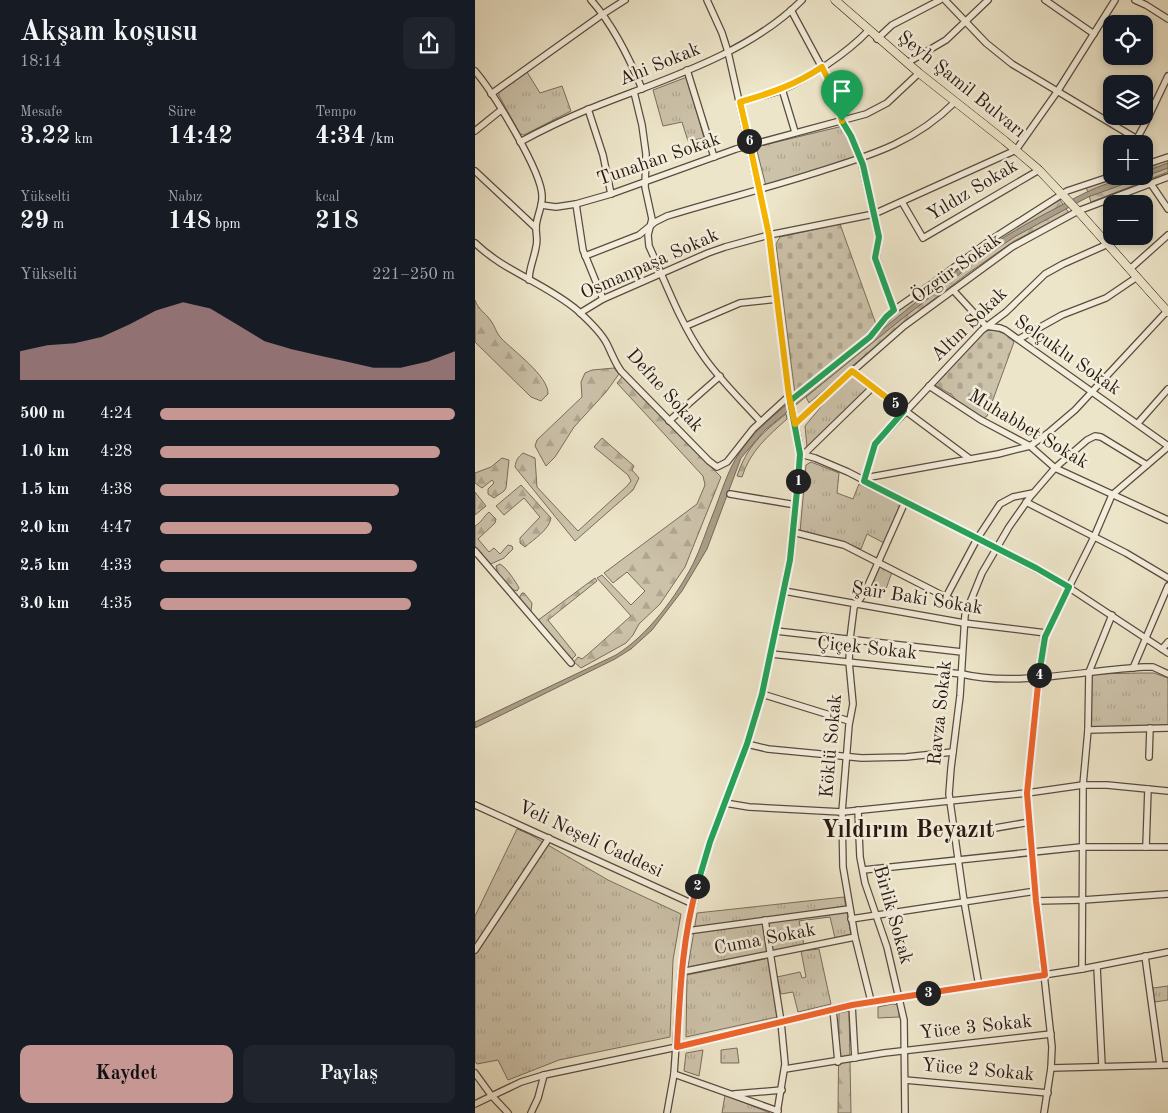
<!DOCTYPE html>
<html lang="tr">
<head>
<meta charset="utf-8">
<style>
  :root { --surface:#171b24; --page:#20242c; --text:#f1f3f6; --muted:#9ea1a6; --accent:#c59692 }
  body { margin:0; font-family:"Old Standard TT",serif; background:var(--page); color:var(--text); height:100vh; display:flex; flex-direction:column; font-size:19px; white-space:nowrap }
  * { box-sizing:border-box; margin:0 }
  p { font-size:16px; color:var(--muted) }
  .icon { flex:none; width:28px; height:28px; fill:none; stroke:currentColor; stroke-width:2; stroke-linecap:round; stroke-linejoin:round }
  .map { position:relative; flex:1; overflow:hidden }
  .drawer { display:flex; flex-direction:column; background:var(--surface); width:475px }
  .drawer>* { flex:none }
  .tools { position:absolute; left:628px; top:15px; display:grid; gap:10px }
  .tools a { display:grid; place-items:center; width:50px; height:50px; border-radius:10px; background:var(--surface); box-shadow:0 2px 8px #0003; font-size:25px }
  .pin { position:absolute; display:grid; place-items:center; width:42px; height:42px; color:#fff; margin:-51px -21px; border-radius:50% 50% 50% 0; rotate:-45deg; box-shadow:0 0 5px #0007 }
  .pin .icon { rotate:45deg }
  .km { position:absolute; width:25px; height:25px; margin:-12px; border-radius:50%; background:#222; color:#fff; font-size:14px; line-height:25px; text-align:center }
  .round { display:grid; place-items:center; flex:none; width:52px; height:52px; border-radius:10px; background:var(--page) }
  .head { display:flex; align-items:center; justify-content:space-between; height:85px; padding:0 20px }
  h1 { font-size:28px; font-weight:800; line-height:38px }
  .stats { display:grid; grid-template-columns:repeat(3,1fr); gap:8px; height:85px; padding:5px 20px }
  .stats div { display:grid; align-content:center }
  .stats b { font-size:25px; font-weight:800 }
  .stats small { font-size:14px; font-weight:400 }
  .stats p { font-size:14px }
  .chart { height:140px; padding:10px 20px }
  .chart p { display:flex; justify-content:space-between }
  .chart svg { width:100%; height:90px; margin-top:5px; fill:var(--accent); opacity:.7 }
  .action { display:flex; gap:10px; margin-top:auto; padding:10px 20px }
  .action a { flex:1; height:58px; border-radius:10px; background:var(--accent); color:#111; font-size:20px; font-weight:800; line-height:58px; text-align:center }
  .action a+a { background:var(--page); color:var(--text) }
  ul { padding:0 20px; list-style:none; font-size:16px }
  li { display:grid; grid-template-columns:80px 60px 1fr; align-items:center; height:38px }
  li i { height:12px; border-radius:6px; background:var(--accent) }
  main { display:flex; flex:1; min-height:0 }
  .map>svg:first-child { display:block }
  .grass { fill:url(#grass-tufts); stroke:#7b6d5d }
  .forest { fill:url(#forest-firs); stroke:#7b6d5d }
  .cemetery { fill:url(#cemetery-stones); stroke:#7b6d5d }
  .water { fill:#ab9f8a; stroke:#776959 }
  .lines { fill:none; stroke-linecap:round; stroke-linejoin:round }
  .minor-casing { stroke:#5b4b3e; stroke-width:8 }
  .major-casing { stroke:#2a1810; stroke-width:9 }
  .minor { stroke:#f3eedc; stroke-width:5.5 }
  .major { stroke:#ede5c9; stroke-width:8 }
  .split-1-casing { stroke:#fff; stroke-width:10 }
  .split-2-casing { stroke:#fff; stroke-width:10 }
  .split-3-casing { stroke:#fff; stroke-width:10 }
  .split-4-casing { stroke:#fff; stroke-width:10 }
  .split-5-casing { stroke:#fff; stroke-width:10 }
  .split-6-casing { stroke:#fff; stroke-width:10 }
  .split-7-casing { stroke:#fff; stroke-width:10 }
  .split-1 { stroke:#22a559; stroke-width:6 }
  .split-2 { stroke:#22a559; stroke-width:6 }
  .split-3 { stroke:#f0652b; stroke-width:6 }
  .split-4 { stroke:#f0652b; stroke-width:6 }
  .split-5 { stroke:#22a559; stroke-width:6 }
  .split-6 { stroke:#f5b400; stroke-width:6 }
  .split-7 { stroke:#f5b400; stroke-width:6 }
  .labels { text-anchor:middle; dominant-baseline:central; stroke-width:5; stroke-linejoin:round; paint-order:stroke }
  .street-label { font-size:19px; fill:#2a1810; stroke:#f3eedc }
  .district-label { font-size:24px; font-weight:bold; fill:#2a1810; stroke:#f3eedc }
</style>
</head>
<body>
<main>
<section class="drawer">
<div class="head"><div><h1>Akşam koşusu</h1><p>18:14</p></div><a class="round"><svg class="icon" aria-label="share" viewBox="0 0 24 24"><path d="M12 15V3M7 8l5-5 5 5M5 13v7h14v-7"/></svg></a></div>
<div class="stats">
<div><p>Mesafe</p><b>3.22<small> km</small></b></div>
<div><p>Süre</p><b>14:42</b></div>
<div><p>Tempo</p><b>4:34<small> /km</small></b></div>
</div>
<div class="stats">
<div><p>Yükselti</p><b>29<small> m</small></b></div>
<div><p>Nabız</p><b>148<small> bpm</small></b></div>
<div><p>kcal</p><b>218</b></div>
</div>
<div class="chart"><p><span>Yükselti</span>221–250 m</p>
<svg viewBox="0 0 160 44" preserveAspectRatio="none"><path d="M0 44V30L10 27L20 26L30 23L40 17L50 10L60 6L70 9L80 17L90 25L100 29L110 32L120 35L130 38L140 38L150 35L160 30V44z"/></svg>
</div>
<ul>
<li><b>500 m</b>4:24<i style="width:100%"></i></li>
<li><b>1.0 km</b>4:28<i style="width:95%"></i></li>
<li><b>1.5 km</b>4:38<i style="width:81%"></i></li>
<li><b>2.0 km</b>4:47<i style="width:72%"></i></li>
<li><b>2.5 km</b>4:33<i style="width:87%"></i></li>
<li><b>3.0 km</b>4:35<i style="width:85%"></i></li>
</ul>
<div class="action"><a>Kaydet</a><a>Paylaş</a></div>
</section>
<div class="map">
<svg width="693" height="1113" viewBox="0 0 693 1113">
  <defs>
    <pattern id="grass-tufts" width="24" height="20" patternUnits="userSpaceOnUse" patternTransform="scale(1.25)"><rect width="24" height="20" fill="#ccc2aa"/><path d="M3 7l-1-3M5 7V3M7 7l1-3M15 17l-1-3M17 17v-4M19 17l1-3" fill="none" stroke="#afa691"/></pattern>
    <pattern id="forest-firs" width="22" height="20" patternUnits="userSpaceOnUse" patternTransform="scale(1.25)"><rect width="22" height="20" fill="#ccc2aa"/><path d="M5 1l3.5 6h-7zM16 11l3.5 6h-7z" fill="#afa691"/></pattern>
    <pattern id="cemetery-stones" width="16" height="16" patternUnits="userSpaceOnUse" patternTransform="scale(1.25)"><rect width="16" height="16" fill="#ccc2aa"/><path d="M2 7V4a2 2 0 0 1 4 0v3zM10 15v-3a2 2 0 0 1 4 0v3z" fill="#afa691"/></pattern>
  </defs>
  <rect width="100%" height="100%" fill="#ede5c9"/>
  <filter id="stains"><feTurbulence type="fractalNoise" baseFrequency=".004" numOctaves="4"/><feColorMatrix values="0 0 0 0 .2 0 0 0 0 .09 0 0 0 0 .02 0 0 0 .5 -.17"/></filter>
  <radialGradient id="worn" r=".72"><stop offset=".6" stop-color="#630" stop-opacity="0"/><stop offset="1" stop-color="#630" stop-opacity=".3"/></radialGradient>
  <!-- grass -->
  <g class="grass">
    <path d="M52,72l13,21 22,-7 9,25 -47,24 -4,-1 -23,-42z"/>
    <path d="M212,77l17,61 -16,3 -6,-19 -19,4 -10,-36z"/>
    <path d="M368,126l15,31 -92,29 -10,-39z"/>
    <path d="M378,375l15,14 -61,58 -2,-21 24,-29z"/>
    <path d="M336,462l28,11 -2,20 16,6 6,-15 43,20 -18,39 -17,-9 -6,15 -22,-8 -39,-9 6,-67z"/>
    <path d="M405,566l12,6 -6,17 -14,-5z"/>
    <path d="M666,673h13l14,5v47l-77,2 -1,-2 2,-48 3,-3z"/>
    <path d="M42,829l12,5 79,46 73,34 -8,46 -3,77 -111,23 -51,20 -10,-20 -21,4 -2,-2v-146z"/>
    <path d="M369,897l7,37 -16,4 -5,-21 -31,4 5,24 -116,22 9,-54z"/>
    <path d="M344,949l12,55 -33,8 -5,-20 -12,2 -4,-17 23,-5 2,6 4,-1 -5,-26z"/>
    <path d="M294,958l8,59 -91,20 1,-62z"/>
    <path d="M693,986v14l-13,2 -2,-14z"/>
    <path d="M417,1004l7,1v12l-21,1v-11z"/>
    <path d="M262,1048l2,15h-18v-13z"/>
    <path d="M228,1050l-4,26 -15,-5 2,-18z"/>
    <path d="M250,1095l45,18h-48z"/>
  </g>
  <!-- forest -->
  <g class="forest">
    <path d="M693,159v13l-77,30 -5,-15 33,-11h25v-8z"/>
    <path d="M585,200l9,13 -55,28 -47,33 -63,48 -95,81 -3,-6 76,-63 -4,-6 13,-13 95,-70z"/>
    <path d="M0,300c4,11 10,12 16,21 4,5 5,12 10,17 11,12 48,38 47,56l-7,7 -10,-4 -56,-55z"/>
    <path d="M139,368l5,6 -13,18 -32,35 -19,30 -9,9 -11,-20 2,-6 45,-43 -1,-15 4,-9 7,-3z"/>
    <path d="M148,376l98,101 -36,90 -25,37 -21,20 -6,11 -7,8 -45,25 -7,-6 4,-5 4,2 5,-4 44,-39 -34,-38 5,-3 29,30 14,-14 -18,-19 -14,11 -9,-10 93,-69 8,-19 -2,-9 -86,-93z"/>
    <path d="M311,414l1,5c-19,17 -37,32 -45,58l-5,-1c10,-30 25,-43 49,-62z"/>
    <path d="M127,438l32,28 -2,4 7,8 -6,12 -58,51 -60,-74c1,-7 3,-10 8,-14l12,5 2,29 41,44 49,-45 4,-5 -3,-6 -34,-28z"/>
    <path d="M27,458l7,2 -3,28 -2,3 -10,7 -6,-4v-5l6,-6 -2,-3 -10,8 -7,-5v-10l16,-6z"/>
    <path d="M46,485l30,33c-2,12 -17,21 -26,29l-5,-4v-5l20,-21 -16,-19 -20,17 -8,-9z"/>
    <path d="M0,492l11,14 -11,9z"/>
    <path d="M14,512l7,7 -1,4 -17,16 11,13 5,-4 6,6 8,-9 4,1 1,3 -9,9 -13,6 -16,-18v-20c7,-4 8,-9 14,-14z"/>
    <path d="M25,564c6,3 16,18 19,24l-2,3c-10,-2 -20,-15 -21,-25z"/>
    <path d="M120,578l2,3 -49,39 28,35 -5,5 -34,-39z"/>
    <path d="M47,593h2l8,10 -1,8h-2l-9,-10v-5z"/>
    <path d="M374,1011l2,102h-13l1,-100z"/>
  </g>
  <!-- cemetery -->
  <g class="cemetery">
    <path d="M365,224l37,103 -82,67 -19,-150 4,-7z"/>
    <path d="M520,330l10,4 9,8 -27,74 -3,2 -25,-14 -7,-9 -17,-10 50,-54z"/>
  </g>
  <!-- water -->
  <path class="water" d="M693,163v5l-80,29 -72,39 -46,30 -72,56 -133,108 -24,28 -34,91 -25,42 -30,39 -21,19 -16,10 -140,69v-6l141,-67c32,-20 60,-58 77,-91 8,-16 13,-33 20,-50 8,-20 14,-43 27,-62 23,-34 66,-61 99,-87 44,-36 87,-72 133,-106 28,-21 59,-38 90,-54 23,-13 56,-29 82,-29v-4z"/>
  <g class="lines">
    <!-- minor casing -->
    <g class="minor-casing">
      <g id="minor">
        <path d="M116,0c23,26 38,57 51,89"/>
        <path d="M470,0l41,43 26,21 125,75"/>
        <path d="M570,0l49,34"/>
        <path d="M660,0l11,5 22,14"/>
        <path d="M316,10l42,78 9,33 9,15 11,29 17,72 -3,21 18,52"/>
        <path d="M402,39l15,-14 48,-25"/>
        <path d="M432,63l39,-23 42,-40"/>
        <path d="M212,70l27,87"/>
        <path d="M0,71c17,20 69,103 67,127 0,10 -6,20 -6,30 0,7 2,12 0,19 -2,12 -7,21 -7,33"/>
        <path d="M307,89l13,43"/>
        <path d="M159,92l8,33 4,29 -1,33 7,32 -4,16 1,11c16,35 32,79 55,111 16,23 37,43 56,64"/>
        <path d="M16,94l112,-80 22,-14"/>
        <path d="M265,102c14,-4 28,-7 41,-12 28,-11 67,-38 87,-59"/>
        <path d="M113,109l15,46 8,39"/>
        <path d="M0,131l26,-21"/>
        <path d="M45,142c22,-12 45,-23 69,-33 70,-28 159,-54 213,-109"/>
        <path d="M659,144l12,-22 22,-46"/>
        <path d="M669,165l24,-8"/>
        <path d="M0,171l61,57"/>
        <path d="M676,184l17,25"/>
        <path d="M427,202l21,36 116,-68"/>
        <path d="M101,204l7,46 20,49"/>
        <path d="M66,205l15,2 20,-3 35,-10 125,-45 130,-35 21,-11 32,-30"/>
        <path d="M0,243c30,29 70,40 102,67 10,9 24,22 30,34 5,10 8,19 14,27l88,90 8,6 10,-5 26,-33 36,-33"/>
        <path d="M110,256l54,-21 16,-13 12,-6c52,-16 105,-29 157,-46 51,-16 92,-29 131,-68"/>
        <path d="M655,269l38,-34"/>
        <path d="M478,290l33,36 14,2 5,2 163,116"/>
        <path d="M105,313l23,-14 105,-46 17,-6 44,-12 105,-21 142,-64 41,-58 58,-92"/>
        <path d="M211,326l54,-23 37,-4"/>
        <path d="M544,339l43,-24 44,-17 31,-21"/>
        <path d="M377,371l118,88"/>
        <path d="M454,386l52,34 49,26 25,22 113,52"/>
        <path d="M315,401l80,-64 24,-27 39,-27 59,-44 75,-48 45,-15"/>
        <path d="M194,421l51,-45"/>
        <path d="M663,423l30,-34"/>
        <path d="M320,424l27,-26 82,-72 108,-79 66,-36 90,-34"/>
        <path d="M325,454l15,4 33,14 211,109 109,72"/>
        <path d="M328,455l70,-68"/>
        <path d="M390,478l133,-24 32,-8 18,-13 27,-23 92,-99"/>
        <path d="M389,481l9,-32 5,-8 104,-111 24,-18 39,-38 18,-10 45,-20"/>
        <path d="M255,494l66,11"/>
        <path d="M551,502l100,51 42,25"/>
        <path d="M318,532l51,13 123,63"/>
        <path d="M0,551l96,112"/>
        <path d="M309,591l180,32 82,10"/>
        <path d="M471,597l31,-58 23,-35 13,-7 20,-4"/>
        <path d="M301,631l186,21"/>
        <path d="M687,649l6,-7"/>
        <path d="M296,654l191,20c53,13 126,-4 182,-7h9l15,7"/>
        <path d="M658,668l35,-82"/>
        <path d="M287,694l87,27"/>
        <path d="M613,730l80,-2"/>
        <path d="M272,744l21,5 94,9 44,-1 47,-5"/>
        <path d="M674,757l1,-29"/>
        <path d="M250,803l24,4 93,5 185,-19 56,-8h24l61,6"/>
        <path d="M0,805l218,99"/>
        <path d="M383,810l2,47 5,26 22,64 17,73 1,93"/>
        <path d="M480,835l75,-13"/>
        <path d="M671,847l2,-58"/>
        <path d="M388,870l218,-23h87"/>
        <path d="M561,901l47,-1 85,-6"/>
        <path d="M376,919l185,-28"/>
        <path d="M290,920l16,102 4,42 -8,49"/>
        <path d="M212,931l162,-22"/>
        <path d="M0,950l74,-112"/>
        <path d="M670,956l15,109"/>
        <path d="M622,967l5,99"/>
        <path d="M607,969l1,-184 5,-55 1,-58 23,-57"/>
        <path d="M206,972l174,-35"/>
        <path d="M504,986l-15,-85 -15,-107 2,-26 9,-72 5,-81 17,-42 27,-46 21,-30 25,-29 32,-28 8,-4 6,1 46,28"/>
        <path d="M396,1001l-16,-64 -12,-70 -1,-55 7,-87 4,-21 -4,-42 1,-23 4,-32 11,-15 40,-90"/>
        <path d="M377,1005l3,53"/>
        <path d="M358,1009l5,53"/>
        <path d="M576,1068l117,-3"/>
        <path d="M310,1069l99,-16 167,-19"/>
        <path d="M0,1073l16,22 17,18"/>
        <path d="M199,1074l104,37"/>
        <path d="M430,1080l143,13"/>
        <path d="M259,1094l48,-4"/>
        <path d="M0,1104l46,-22 23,-7 133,-28 173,-42 232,-36 86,-17"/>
        <path d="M56,1113l7,-15 6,-23"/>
        <path d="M192,1113l7,-39 7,-102 8,-52 21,-78 37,-98 15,-50 28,-134 8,-82 2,-24 -2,-16 -9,-42 -20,-161 -41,-183 -6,-19 -15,-33"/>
        <path d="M569,1113l7,-45 1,-21 -16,-146 -9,-108 17,-156 50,-100 18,-42 56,-48"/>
      </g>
    </g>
    <!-- major casing -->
    <g class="major-casing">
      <path id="major" d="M360,0l84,73 86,68 34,29 39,41 90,101"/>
    </g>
    <!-- minor -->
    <use href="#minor" class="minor"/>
    <!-- major -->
    <use href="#major" class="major"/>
  </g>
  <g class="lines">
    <!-- split-1 casing -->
    <g class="split-1-casing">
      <path id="split-1" d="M323,481l2,-27 -10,-53 80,-64 16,-20 8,-7 -19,-52 4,-21 -16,-72 -12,-29 -9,-15"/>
    </g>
    <!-- split-2 casing -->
    <g class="split-2-casing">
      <path id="split-2" d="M222,886l13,-44 37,-98 15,-50 28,-134 8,-79"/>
    </g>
    <!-- split-3 casing -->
    <g class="split-3-casing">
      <path id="split-3" d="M222,886c-15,53 -17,106 -20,161l175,-42 76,-12"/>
    </g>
    <!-- split-4 casing -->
    <g class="split-4-casing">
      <path id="split-4" d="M453,993l117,-18 -9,-74 -9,-108 12,-118"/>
    </g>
    <!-- split-5 casing -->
    <g class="split-5-casing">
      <path id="split-5" d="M420,404l9,7 -29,33 -11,37 172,87 33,19 -24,50 -6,38"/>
    </g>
    <!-- split-6 casing -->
    <g class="split-6-casing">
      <path id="split-6" d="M274,141l20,94 20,161 6,28 57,-53 43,33"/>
    </g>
    <!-- split-7 casing -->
    <g class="split-7-casing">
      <path id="split-7" d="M274,141l-9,-39c31,-9 55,-17 82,-35l14,28 6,26"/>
    </g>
    <!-- split-1 -->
    <use href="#split-1" class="split-1"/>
    <!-- split-2 -->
    <use href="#split-2" class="split-2"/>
    <!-- split-3 -->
    <use href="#split-3" class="split-3"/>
    <!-- split-4 -->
    <use href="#split-4" class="split-4"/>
    <!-- split-5 -->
    <use href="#split-5" class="split-5"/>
    <!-- split-6 -->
    <use href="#split-6" class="split-6"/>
    <!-- split-7 -->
    <use href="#split-7" class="split-7"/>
  </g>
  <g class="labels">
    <!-- street labels -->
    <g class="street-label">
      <text transform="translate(185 65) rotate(-22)">Ahi Sokak</text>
      <text transform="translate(486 85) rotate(39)">Şeyh Şamil Bulvarı</text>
      <text transform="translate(184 160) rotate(-19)">Tunahan Sokak</text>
      <text transform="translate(498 191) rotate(-31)">Yıldız Sokak</text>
      <text transform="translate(175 265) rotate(-24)">Osmanpaşa Sokak</text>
      <text transform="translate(482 269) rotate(-36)">Özgür Sokak</text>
      <text transform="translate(495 325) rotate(-44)">Altın Sokak</text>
      <text transform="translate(592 356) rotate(35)">Selçuklu Sokak</text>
      <text transform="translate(189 391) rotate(48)">Defne Sokak</text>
      <text transform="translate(553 430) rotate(31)">Muhabbet Sokak</text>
      <text transform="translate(442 599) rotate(9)">Şair Baki Sokak</text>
      <text transform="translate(392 649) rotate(6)">Çiçek Sokak</text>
      <text transform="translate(466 713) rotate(-84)">Ravza Sokak</text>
      <text transform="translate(357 746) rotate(-85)">Köklü Sokak</text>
      <text transform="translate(115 840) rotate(25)">Veli Neşeli Caddesi</text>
      <text transform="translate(417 915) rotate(74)">Birlik Sokak</text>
      <text transform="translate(290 940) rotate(-11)">Cuma Sokak</text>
      <text transform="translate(501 1028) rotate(-6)">Yüce 3 Sokak</text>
      <text transform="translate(503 1071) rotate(5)">Yüce 2 Sokak</text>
    </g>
    <!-- district labels -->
    <g class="district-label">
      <text x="433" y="831">Yıldırım Beyazıt</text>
    </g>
  </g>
  <rect width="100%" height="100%" filter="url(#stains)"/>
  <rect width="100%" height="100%" fill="url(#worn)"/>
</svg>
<div class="tools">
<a><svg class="icon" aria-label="locate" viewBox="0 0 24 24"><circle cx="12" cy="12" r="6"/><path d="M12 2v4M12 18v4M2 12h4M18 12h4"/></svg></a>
<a><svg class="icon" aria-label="layers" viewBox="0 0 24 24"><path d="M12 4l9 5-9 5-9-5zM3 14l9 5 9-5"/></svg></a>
<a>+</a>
<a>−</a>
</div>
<div class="pin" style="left:367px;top:121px;background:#1e9e55"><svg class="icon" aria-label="arrive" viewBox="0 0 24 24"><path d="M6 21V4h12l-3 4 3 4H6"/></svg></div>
<b class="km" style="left:323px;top:481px">1</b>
<b class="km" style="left:222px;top:886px">2</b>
<b class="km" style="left:453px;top:993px">3</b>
<b class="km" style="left:564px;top:675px">4</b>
<b class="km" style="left:420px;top:404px">5</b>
<b class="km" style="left:274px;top:141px">6</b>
</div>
</main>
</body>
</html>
